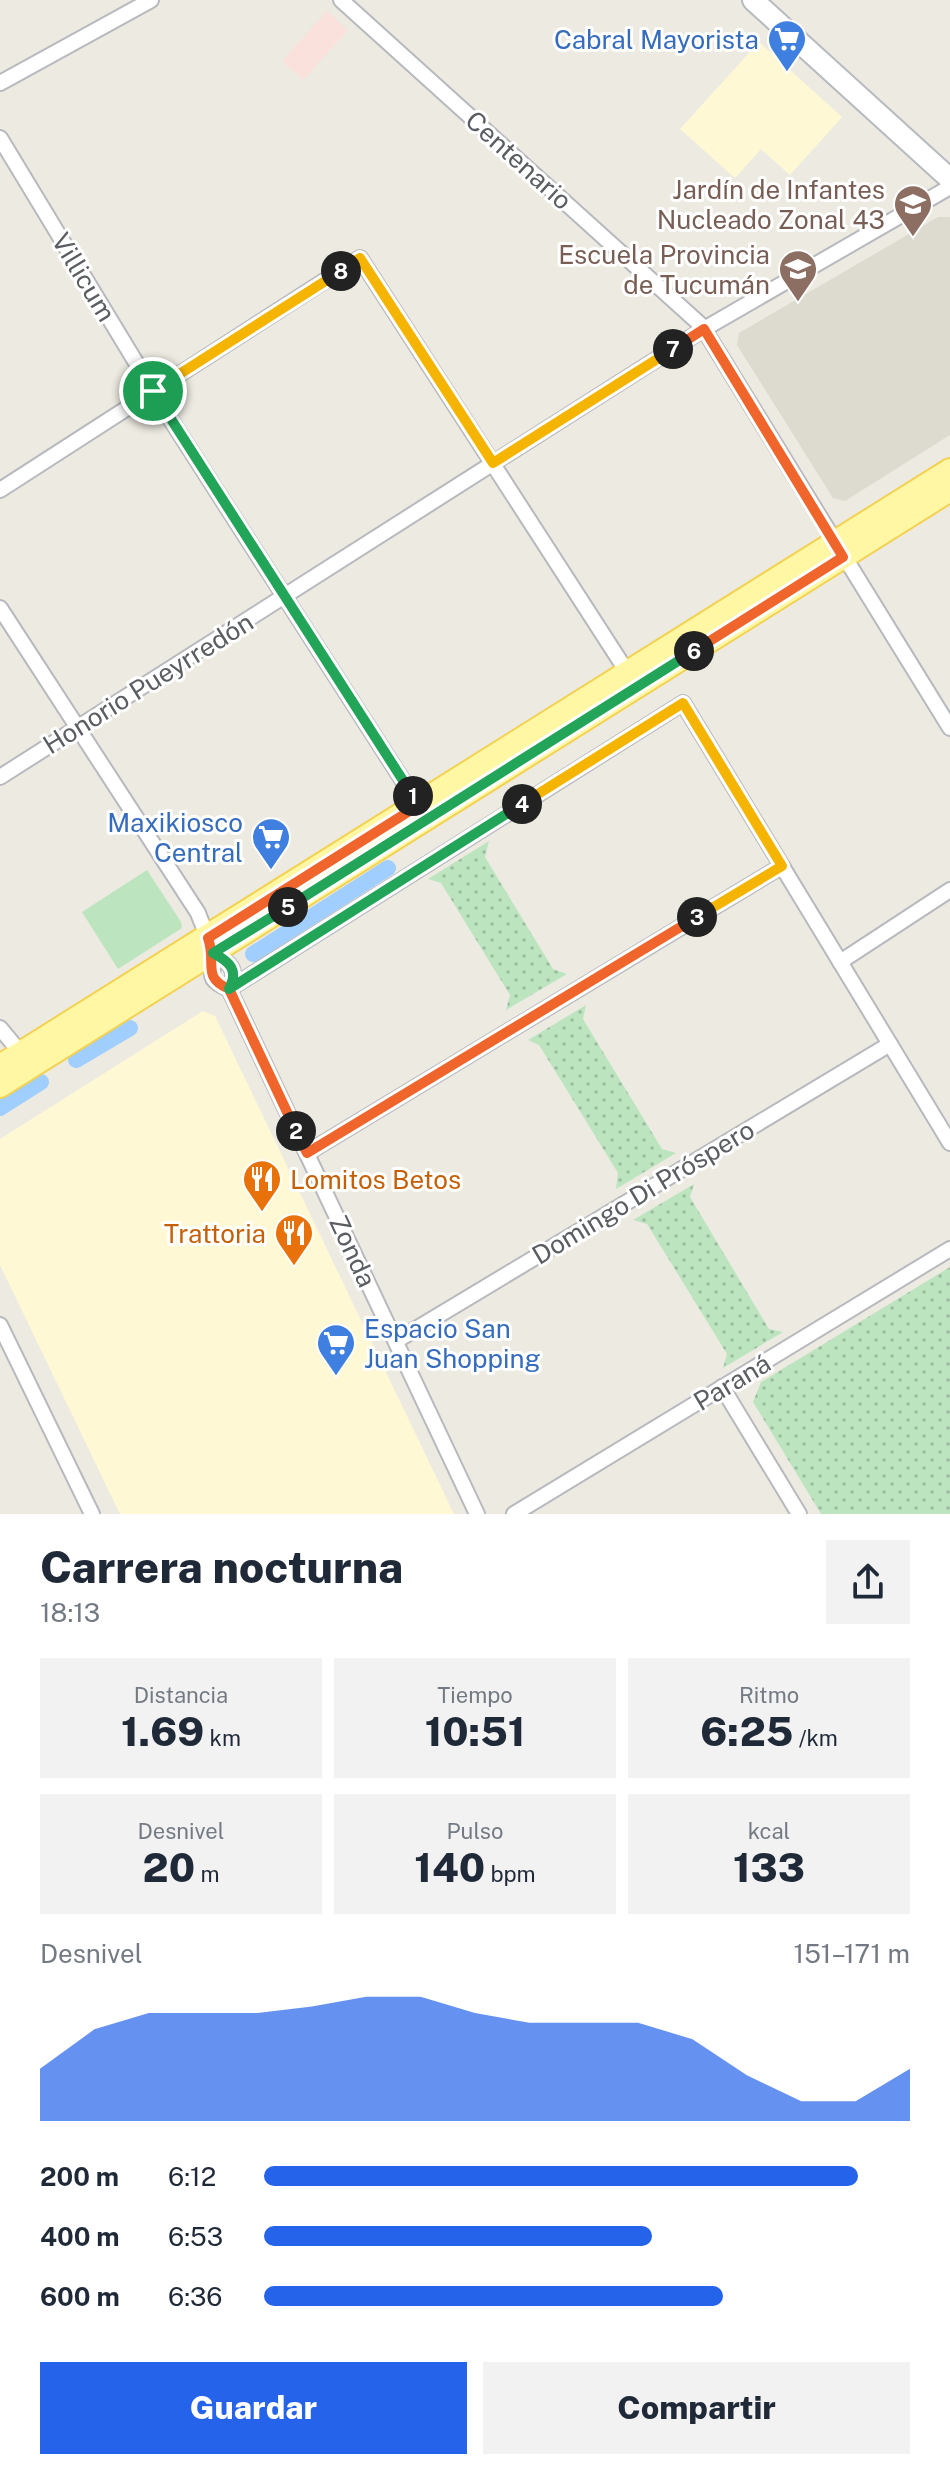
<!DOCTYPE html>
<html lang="es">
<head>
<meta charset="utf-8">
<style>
  :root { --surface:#fff; --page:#f2f2f3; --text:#1f2937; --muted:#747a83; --accent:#2563eb }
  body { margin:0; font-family:"Public Sans",sans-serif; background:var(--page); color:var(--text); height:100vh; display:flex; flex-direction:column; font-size:30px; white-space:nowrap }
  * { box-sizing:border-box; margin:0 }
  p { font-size:26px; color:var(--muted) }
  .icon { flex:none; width:44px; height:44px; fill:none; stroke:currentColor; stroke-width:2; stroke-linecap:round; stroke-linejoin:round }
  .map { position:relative; height:1514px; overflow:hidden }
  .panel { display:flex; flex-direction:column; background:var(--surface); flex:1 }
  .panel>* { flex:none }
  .pin { position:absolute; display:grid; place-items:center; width:68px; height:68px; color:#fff; margin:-34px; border:4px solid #fff; border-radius:50%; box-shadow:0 2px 8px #0007 }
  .km { position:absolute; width:40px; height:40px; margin:-20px; border-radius:50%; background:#222; color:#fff; font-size:22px; line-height:40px; text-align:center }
  .round { display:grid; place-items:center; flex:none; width:84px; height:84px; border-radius:0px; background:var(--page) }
  .overview { display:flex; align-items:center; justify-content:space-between; height:136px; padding:0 40px }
  h1 { font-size:44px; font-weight:800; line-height:60px }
  .figures { display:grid; grid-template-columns:repeat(3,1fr); gap:12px; height:136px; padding:8px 40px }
  .figures div { display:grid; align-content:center; border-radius:0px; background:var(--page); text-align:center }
  .figures b { font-size:40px; font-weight:800 }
  .figures small { font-size:22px; font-weight:400 }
  .figures p { font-size:22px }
  .chart { height:224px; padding:16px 40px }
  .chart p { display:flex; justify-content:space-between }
  .chart svg { width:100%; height:144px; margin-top:8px; fill:var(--accent); opacity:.7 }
  .cta { display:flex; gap:16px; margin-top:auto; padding:16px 40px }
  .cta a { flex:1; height:92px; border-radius:0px; background:var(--accent); color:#fff; font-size:32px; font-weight:800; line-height:92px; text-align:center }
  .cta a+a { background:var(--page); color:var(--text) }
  ul { padding:0 40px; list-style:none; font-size:26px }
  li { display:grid; grid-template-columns:128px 96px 1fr; align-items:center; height:60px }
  li i { height:20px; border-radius:10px; background:var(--accent) }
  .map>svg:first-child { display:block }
  .commercial { fill:#fef8d5 }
  .education { fill:#dddacf }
  .medical { fill:#fbe1dc }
  .grass { fill:url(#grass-dots) }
  .garden { fill:#bce5bf }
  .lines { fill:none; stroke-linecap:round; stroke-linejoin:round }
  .canal { stroke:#9fceff; stroke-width:16 }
  .minor-casing { stroke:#b7b9be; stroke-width:18 }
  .secondary-casing { stroke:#b7bac0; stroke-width:24 }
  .primary-casing { stroke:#f3d253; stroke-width:26 }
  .minor { stroke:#fff; stroke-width:14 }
  .secondary { stroke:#fff; stroke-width:20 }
  .primary { stroke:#fff7a4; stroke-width:22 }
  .split-1-casing { stroke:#fff; stroke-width:16 }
  .split-2-casing { stroke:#fff; stroke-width:16 }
  .split-3-casing { stroke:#fff; stroke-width:16 }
  .split-4-casing { stroke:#fff; stroke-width:16 }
  .split-5-casing { stroke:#fff; stroke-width:16 }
  .split-6-casing { stroke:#fff; stroke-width:16 }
  .split-7-casing { stroke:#fff; stroke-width:16 }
  .split-8-casing { stroke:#fff; stroke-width:16 }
  .split-9-casing { stroke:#fff; stroke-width:16 }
  .split-1 { stroke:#22a559; stroke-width:10 }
  .split-2 { stroke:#f0652b; stroke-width:10 }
  .split-3 { stroke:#f0652b; stroke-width:10 }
  .split-4 { stroke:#f5b400; stroke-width:10 }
  .split-5 { stroke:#22a559; stroke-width:10 }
  .split-6 { stroke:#22a559; stroke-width:10 }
  .split-7 { stroke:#f0652b; stroke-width:10 }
  .split-8 { stroke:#f5b400; stroke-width:10 }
  .split-9 { stroke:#f5b400; stroke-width:10 }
  .labels { text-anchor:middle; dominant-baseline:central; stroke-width:6; stroke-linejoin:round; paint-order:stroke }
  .shop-label { font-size:26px; fill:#366cbe; stroke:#fff; text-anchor:end }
  .street-label { font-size:26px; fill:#5a5d62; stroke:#fff }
  .education-label { font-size:26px; fill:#785e54; stroke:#fff; text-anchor:end }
  .food-label { font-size:26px; fill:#c56008; stroke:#fff; text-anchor:start }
</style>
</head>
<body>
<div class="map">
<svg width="950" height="1514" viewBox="0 0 950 1514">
  <defs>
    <pattern id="grass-dots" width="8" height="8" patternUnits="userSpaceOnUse" patternTransform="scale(2)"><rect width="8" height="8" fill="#bce5bf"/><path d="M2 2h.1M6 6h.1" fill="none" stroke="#9cbd9f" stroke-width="1.8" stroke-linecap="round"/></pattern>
  </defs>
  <rect width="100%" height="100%" fill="#edebe1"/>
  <!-- commercial -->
  <g class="commercial">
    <path d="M759,42l83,75 -52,58 -29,-26 -26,29 -55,-49z"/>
    <path d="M203,1011l12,5 239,498h-334l-120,-249v-126z"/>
  </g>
  <!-- education -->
  <path class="education" d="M938,217h12v218l-105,66 -12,-3 -96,-153 2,-12z"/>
  <!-- medical -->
  <path class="medical" d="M327,11l21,19 -45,50 -21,-19z"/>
  <!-- grass -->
  <g class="grass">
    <path d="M489,841l-4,16 68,112 14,5 -61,36 4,-15 -69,-112 -13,-4z"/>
    <path d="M586,1005l-3,14 79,130 14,4 -60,36 2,-16 -79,-128 -11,-5z"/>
    <path d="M694,1184l-4,13 79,132 14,3 -60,36 4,-14 -80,-130 -14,-4z"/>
    <path d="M950,1267v247h-129l-68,-112 8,-20z"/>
  </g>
  <!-- garden -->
  <path class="garden" d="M147,870l34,52 1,6 -64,41 -36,-57z"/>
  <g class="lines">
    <!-- canal -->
    <g class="canal">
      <path d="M253,954l135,-86"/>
      <path d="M76,1060l54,-32"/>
      <path d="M0,1108l41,-26"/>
    </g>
    <!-- minor casing -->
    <g class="minor-casing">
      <g id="minor">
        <path d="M341,0l361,326 248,402"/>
        <path d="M0,83l151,-83"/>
        <path d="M0,138l169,279 252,392"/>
        <path d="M0,490l360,-232 271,420"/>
        <path d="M0,608l198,305c4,12 12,26 15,39 4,22 -12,25 16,37l248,525"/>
        <path d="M0,777l704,-448 246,-142"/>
        <path d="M213,953c17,9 26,17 16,36"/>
        <path d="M840,962l110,-72"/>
        <path d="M229,989l454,-286 267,440"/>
        <path d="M0,1028l24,29"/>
        <path d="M307,1153l475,-287"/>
        <path d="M0,1325l92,189"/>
        <path d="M396,1341l494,-297"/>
        <path d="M722,1387l77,127"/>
        <path d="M514,1514l436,-265"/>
      </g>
    </g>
    <!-- secondary casing -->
    <g class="secondary-casing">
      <path id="secondary" d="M753,0l197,179"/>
    </g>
    <!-- primary casing -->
    <g class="primary-casing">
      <g id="primary">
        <path d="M0,1066l950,-596"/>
        <path d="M0,1086l950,-596"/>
      </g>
    </g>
    <!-- minor -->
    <use href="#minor" class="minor"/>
    <!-- secondary -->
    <use href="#secondary" class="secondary"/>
    <!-- primary -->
    <use href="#primary" class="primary"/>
  </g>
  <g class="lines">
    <!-- split-1 casing -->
    <g class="split-1-casing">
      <path id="split-1" d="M153,391l260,405"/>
    </g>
    <!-- split-2 casing -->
    <g class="split-2-casing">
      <path id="split-2" d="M296,1131l-67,-142c-28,-12 -12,-26 -21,-51l211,-133 -6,-9"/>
    </g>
    <!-- split-3 casing -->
    <g class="split-3-casing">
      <path id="split-3" d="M296,1131l11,22 390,-236"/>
    </g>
    <!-- split-4 casing -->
    <g class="split-4-casing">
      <path id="split-4" d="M522,804l161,-101 99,163 -85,51"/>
    </g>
    <!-- split-5 casing -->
    <g class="split-5-casing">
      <path id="split-5" d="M288,907l-75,46c17,9 26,17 16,36l293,-185"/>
    </g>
    <!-- split-6 casing -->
    <g class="split-6-casing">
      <path id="split-6" d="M288,907l406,-256"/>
    </g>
    <!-- split-7 casing -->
    <g class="split-7-casing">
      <path id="split-7" d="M673,349l31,-20 139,228 -149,94"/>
    </g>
    <!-- split-8 casing -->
    <g class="split-8-casing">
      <path id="split-8" d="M341,271l19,-13 133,205 180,-114"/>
    </g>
    <!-- split-9 casing -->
    <g class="split-9-casing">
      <path id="split-9" d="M153,391l188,-120"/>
    </g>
    <!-- split-1 -->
    <use href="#split-1" class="split-1"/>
    <!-- split-2 -->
    <use href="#split-2" class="split-2"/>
    <!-- split-3 -->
    <use href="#split-3" class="split-3"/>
    <!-- split-4 -->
    <use href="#split-4" class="split-4"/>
    <!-- split-5 -->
    <use href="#split-5" class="split-5"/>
    <!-- split-6 -->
    <use href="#split-6" class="split-6"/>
    <!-- split-7 -->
    <use href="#split-7" class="split-7"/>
    <!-- split-8 -->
    <use href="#split-8" class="split-8"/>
    <!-- split-9 -->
    <use href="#split-9" class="split-9"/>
  </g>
  <!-- icons -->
  <defs>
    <g id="supermarket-pin" transform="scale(2)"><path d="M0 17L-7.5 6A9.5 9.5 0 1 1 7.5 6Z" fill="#3f7fe0" stroke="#fff"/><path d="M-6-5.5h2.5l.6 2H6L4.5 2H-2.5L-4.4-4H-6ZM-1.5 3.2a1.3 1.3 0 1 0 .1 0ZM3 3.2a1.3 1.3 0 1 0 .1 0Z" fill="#fff"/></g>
    <g id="school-pin" transform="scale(2)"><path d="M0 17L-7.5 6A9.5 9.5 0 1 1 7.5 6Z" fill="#8d6e63" stroke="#fff"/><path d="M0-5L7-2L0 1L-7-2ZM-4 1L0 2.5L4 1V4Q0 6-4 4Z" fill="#fff"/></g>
    <g id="restaurant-pin" transform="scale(2)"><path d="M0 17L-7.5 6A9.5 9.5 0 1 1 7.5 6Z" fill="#e8710a" stroke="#fff"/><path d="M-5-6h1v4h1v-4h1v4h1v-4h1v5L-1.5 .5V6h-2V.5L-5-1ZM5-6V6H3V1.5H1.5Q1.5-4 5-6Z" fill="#fff"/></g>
  </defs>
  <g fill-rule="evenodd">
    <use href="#supermarket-pin" x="787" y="39"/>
    <use href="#school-pin" x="913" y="204"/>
    <use href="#school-pin" x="798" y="269"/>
    <use href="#supermarket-pin" x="271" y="837"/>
    <use href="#restaurant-pin" x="262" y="1179"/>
    <use href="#restaurant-pin" x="294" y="1233"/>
    <use href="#supermarket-pin" x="336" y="1343"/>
  </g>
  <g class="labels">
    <!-- shop labels -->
    <g class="shop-label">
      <text x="759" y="39">Cabral Mayorista</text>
      <text x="243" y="822">Maxikiosco<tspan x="243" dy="30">Central</tspan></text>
      <text x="364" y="1328" text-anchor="start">Espacio San<tspan x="364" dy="30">Juan Shopping</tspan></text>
    </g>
    <!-- street labels -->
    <g class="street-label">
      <text transform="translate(519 160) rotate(42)">Centenario</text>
      <text transform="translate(84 277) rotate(59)">Villicum</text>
      <text transform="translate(148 683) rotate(-32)">Honorio Pueyrredón</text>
      <text transform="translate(643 1192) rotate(-31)">Domingo Di Próspero</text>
      <text transform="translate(353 1251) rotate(65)">Zonda</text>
      <text transform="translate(732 1382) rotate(-31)">Paraná</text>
    </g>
    <!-- education labels -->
    <g class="education-label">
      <text x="885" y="189">Jardín de Infantes<tspan x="885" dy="30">Nucleado Zonal 43</tspan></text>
      <text x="770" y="254">Escuela Provincia<tspan x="770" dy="30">de Tucumán</tspan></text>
    </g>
    <!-- food labels -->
    <g class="food-label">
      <text x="290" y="1179">Lomitos Betos</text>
      <text x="266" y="1233" text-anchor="end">Trattoria</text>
    </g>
  </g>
</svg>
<div class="pin" style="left:153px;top:391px;background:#1e9e55"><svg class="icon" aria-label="arrive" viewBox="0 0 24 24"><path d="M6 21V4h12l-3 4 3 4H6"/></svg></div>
<b class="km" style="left:413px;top:796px">1</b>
<b class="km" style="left:296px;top:1131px">2</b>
<b class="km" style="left:697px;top:917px">3</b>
<b class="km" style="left:522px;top:804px">4</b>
<b class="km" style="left:288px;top:907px">5</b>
<b class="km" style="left:694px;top:651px">6</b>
<b class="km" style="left:673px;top:349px">7</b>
<b class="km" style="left:341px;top:271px">8</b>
</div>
<section class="panel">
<div class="overview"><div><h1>Carrera nocturna</h1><p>18:13</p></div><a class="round"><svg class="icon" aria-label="share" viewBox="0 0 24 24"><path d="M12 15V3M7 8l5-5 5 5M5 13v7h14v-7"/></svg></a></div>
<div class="figures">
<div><p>Distancia</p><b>1.69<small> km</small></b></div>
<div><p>Tiempo</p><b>10:51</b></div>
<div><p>Ritmo</p><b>6:25<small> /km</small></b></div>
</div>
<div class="figures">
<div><p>Desnivel</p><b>20<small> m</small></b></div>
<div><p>Pulso</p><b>140<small> bpm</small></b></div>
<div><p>kcal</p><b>133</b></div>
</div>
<div class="chart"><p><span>Desnivel</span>151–171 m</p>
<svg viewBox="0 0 160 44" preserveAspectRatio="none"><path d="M0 44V28L10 16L20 11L30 11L40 11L50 9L60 6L70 6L80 11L90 14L100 14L110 14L120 19L130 30L140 38L150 38L160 28V44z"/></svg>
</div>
<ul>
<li><b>200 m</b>6:12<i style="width:92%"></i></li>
<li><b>400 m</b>6:53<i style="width:60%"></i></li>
<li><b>600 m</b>6:36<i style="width:71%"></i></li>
</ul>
<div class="cta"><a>Guardar</a><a>Compartir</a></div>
</section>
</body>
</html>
